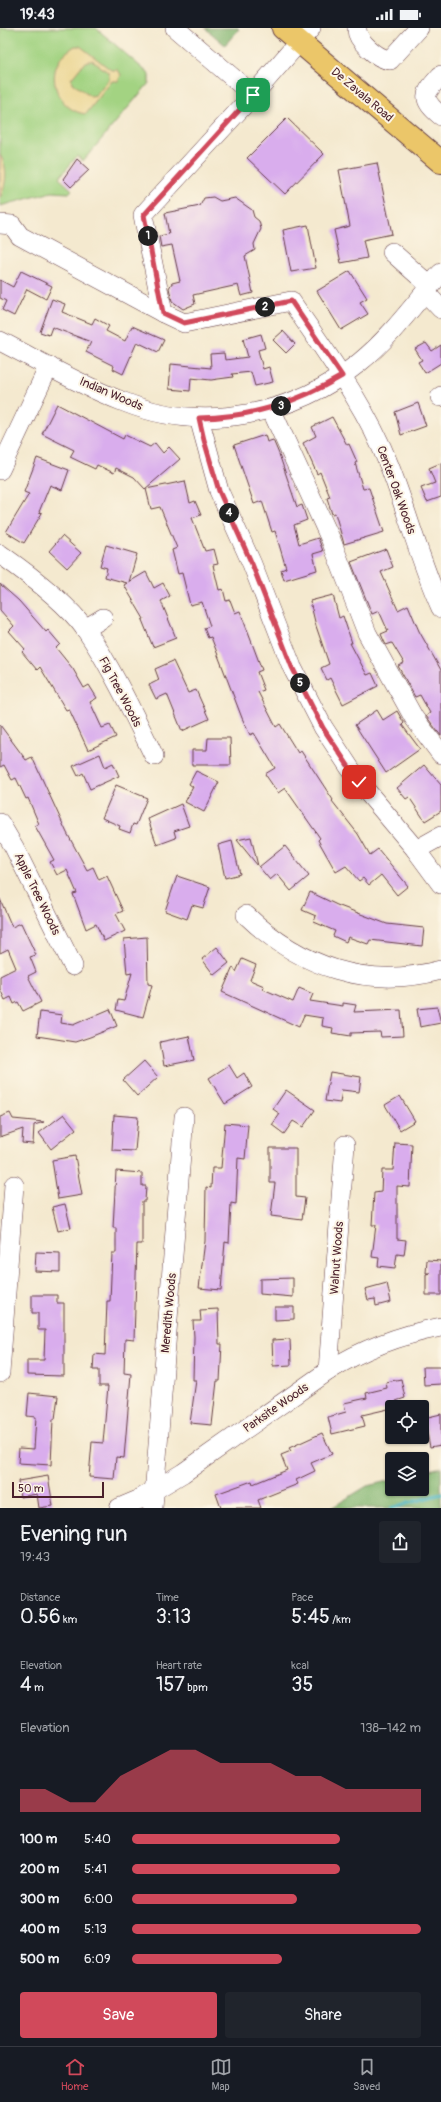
<!DOCTYPE html>
<html lang="en">
<head>
<meta charset="utf-8">
<style>
  :root { --surface:#171b24; --page:#20242c; --text:#f1f3f6; --muted:#9ea1a6; --line:#363941; --accent:#d1495b }
  body { margin:0; font-family:Pangolin,sans-serif; background:var(--page); color:var(--text); height:100vh; display:flex; flex-direction:column; font-size:15px; white-space:nowrap }
  * { box-sizing:border-box; margin:0 }
  p { font-size:13px; color:var(--muted) }
  .icon { flex:none; width:22px; height:22px; fill:none; stroke:currentColor; stroke-width:2; stroke-linecap:round; stroke-linejoin:round }
  .map { position:relative; height:1480px; overflow:hidden }
  .side { display:flex; flex-direction:column; background:var(--surface); flex:1 }
  .side>* { flex:none }
  .controls { position:absolute; left:385px; top:1372px; display:grid; gap:8px }
  .controls a { display:grid; place-items:center; width:44px; height:44px; border-radius:4px; background:var(--surface); box-shadow:0 1px 3px #0004; font-size:20px }
  .scale { position:absolute; left:12px; bottom:10px; width:92px; box-sizing:border-box; padding-left:4px; border:2px solid #4a1f2b; border-top:0; font-size:11px; line-height:14px; white-space:nowrap; color:#4a1f2b; -webkit-text-stroke:3px #fcf5e5; paint-order:stroke }
  .pin { position:absolute; display:grid; place-items:center; width:34px; height:34px; color:#fff; margin:-17px; border-radius:8px; box-shadow:0 2px 6px #0006 }
  .km { position:absolute; width:20px; height:20px; margin:-10px; border-radius:50%; background:#222; color:#fff; font-size:11px; line-height:20px; text-align:center }
  .round { display:grid; place-items:center; flex:none; width:42px; height:42px; border-radius:4px; background:var(--page) }
  .headline { display:flex; align-items:center; justify-content:space-between; height:68px; padding:0 20px }
  h1 { font-size:22px; font-weight:600; line-height:30px }
  .figures { display:grid; grid-template-columns:repeat(3,1fr); gap:6px; height:68px; padding:4px 20px }
  .figures div { display:grid; align-content:center }
  .figures b { font-size:20px; font-weight:600 }
  .figures small { font-size:11px; font-weight:400 }
  .figures p { font-size:11px }
  .chart { height:112px; padding:8px 20px }
  .chart p { display:flex; justify-content:space-between }
  .chart svg { width:100%; height:72px; margin-top:4px; fill:var(--accent); opacity:.7 }
  .cta { display:flex; gap:8px; margin-top:auto; padding:8px 20px }
  .cta a { flex:1; height:46px; border-radius:4px; background:var(--accent); color:#fff; font-size:16px; font-weight:600; line-height:46px; text-align:center }
  .cta a+a { background:var(--page); color:var(--text) }
  ul { padding:0 20px; list-style:none; font-size:13px }
  li { display:grid; grid-template-columns:64px 48px 1fr; align-items:center; height:30px }
  li i { height:10px; border-radius:5px; background:var(--accent) }
  .status { display:flex; justify-content:space-between; align-items:center; height:28px; padding:0 20px; background:var(--surface); direction:ltr }
  .status svg { height:11px; fill:currentColor }
  .tabs { display:flex; justify-content:space-around; align-items:center; height:56px; border-top:1px solid var(--line); background:var(--surface); font-size:11px; color:var(--muted) }
  .tabs a { display:grid; justify-items:center; gap:2px }
  .tabs .selected { color:var(--accent) }
  .map>svg:first-child { display:block }
  .green { fill:#a3d382; stroke:#767956 }
  .forest { fill:#82b570; stroke:#666a4e }
  .sand { fill:#eeda9e; stroke:#9c7c64; fill-rule:evenodd }
  .lines { fill:none; stroke-linecap:round; stroke-linejoin:round }
  .stream { stroke:#40b0ba; stroke-width:3.5 }
  .building { fill:#d9aded }
  .minor-casing { stroke:#643d44; stroke-width:20 }
  .major-casing { stroke:#643d44; stroke-width:24 }
  .minor { stroke:#fff; stroke-width:19 }
  .major { stroke:#ebc669; stroke-width:22 }
  .route-casing { stroke:#fff; stroke-width:8 }
  .route { stroke:#d1495b; stroke-width:5 }
  .labels { text-anchor:middle; dominant-baseline:central; stroke-width:4; stroke-linejoin:round; paint-order:stroke }
  .street-label { font-size:12px; fill:#4a1f2b; stroke:#fcf5e5 }
</style>
</head>
<body>
<div class="status"><b>19:43</b><svg viewBox="0 0 49 12"><path d="M0 12V9h3v3zM5 12V6h3v6zM10 12V3h3v9zM15 12V0h3v12zM26 1h20v11H26zM47 4h2v5h-2z"/></svg></div>
<div class="map">
<svg width="441" height="1480" viewBox="0 0 441 1480">
  <rect width="100%" height="100%" fill="#fcf5e5"/>
  <filter id="ink" filterUnits="userSpaceOnUse"><feTurbulence type="fractalNoise" baseFrequency=".025" numOctaves="2"/><feDisplacementMap in="SourceGraphic" scale="8" xChannelSelector="R" yChannelSelector="G"/><feConvolveMatrix kernelMatrix="1 2 1 2 8 2 1 2 1" color-interpolation-filters="sRGB"/></filter>
  <filter id="wash" filterUnits="userSpaceOnUse"><feTurbulence type="fractalNoise" baseFrequency=".012" numOctaves="4" result="noise"/><feDisplacementMap in="SourceGraphic" scale="16" xChannelSelector="R" yChannelSelector="G"/><feGaussianBlur stdDeviation="0.9" result="paint"/><feColorMatrix in="noise" values="0 0 0 0 0 0 0 0 0 0 0 0 0 0 0 0 0 1.4 0 .05"/><feComposite in="paint" operator="in"/></filter>
  <g filter="url(#wash)">
    <rect width="100%" height="100%" fill="#f4e9cf"/>
    <!-- green -->
    <path class="green" d="M0,0h96l53,46v9l-66,78 -6,-5 -18,22 13,12 -3,3 -17,-1 -52,14z"/>
    <!-- forest -->
    <g class="forest">
      <path d="M205,0h33l1,1 -14,16z"/>
      <path d="M441,1439v41h-110l36,-22 25,-6v9h30v-17z"/>
    </g>
    <!-- sand -->
    <g class="sand">
      <path d="M75,18h5l31,24h7l3,5 -3,6h-6l-26,33c-24,-2 -40,-32 -27,-53 3,-6 10,-11 16,-15zM92,32l17,13v6l-13,17 -5,1 -19,-14 -1,-4 14,-17z"/>
      <path d="M0,127c9,14 6,30 0,44z"/>
    </g>
    <g class="lines">
      <!-- stream -->
      <path class="stream" d="M391,1480l50,-14"/>
    </g>
    <g id="blocks">
      <!-- building -->
      <g class="building">
        <path d="M287,90l37,36 -39,40 -38,-36z"/>
        <path d="M77,131l12,11 -18,17 -8,-8z"/>
        <path d="M377,135l15,71 -29,6 4,18 -26,5 -7,-33 16,-4 -11,-56z"/>
        <path d="M213,169l7,4 15,-3 17,12 2,7 5,4 2,8 -7,15 1,6 -10,6 8,37 -12,3 -3,-11 -45,10 2,9 -12,5 -11,-8 -3,-13 3,-5 8,-2 -8,-36 -11,2 -2,-11 10,-2 -4,-21 35,-7 4,-8z"/>
        <path d="M308,197l8,43 -25,4 -8,-42z"/>
        <path d="M21,243l31,15 -6,13 -19,-10 -13,27 -12,-6 4,-9 -6,-3v-18l13,7z"/>
        <path d="M350,243l17,27 -7,4 8,12 -27,16 -24,-39z"/>
        <path d="M52,271l13,5 -3,8 30,12 3,-6 14,8 -3,5 19,10 7,-15 32,14 -6,12 -21,-10 -14,32 -10,-5 1,-3 -28,-14 5,-10 -39,-15 -3,8 -9,-3z"/>
        <path d="M283,303l12,13 -9,9 -13,-13z"/>
        <path d="M261,306l4,14 -7,2 5,19 6,-2 4,15 -18,4 -4,-14 -19,2 1,3 -22,3 -20,-2 -1,13 -21,-2 2,-25 40,4 -1,-14 14,-1 1,7 23,-3 -5,-18z"/>
        <path d="M426,315l6,8 9,-6v18l-16,10 -7,-11 4,-2 -7,-11z"/>
        <path d="M418,375l8,23 -25,9 -6,-23z"/>
        <path d="M57,376l66,35 2,-4 25,12 5,-4 8,10 6,-6 11,12 -35,30 -11,-12 -18,-9 -2,5 -17,-8 -2,4 -25,-12 4,-7 -32,-16z"/>
        <path d="M332,389l15,28 2,-1 8,18 -2,1 8,26 6,-1 15,44 -40,12 -9,-31 -3,1 -5,-16 3,-1 -10,-25 -3,2 -14,-31 13,-7 -4,-9z"/>
        <path d="M265,407l2,7 6,-2 6,14 18,53 5,-2 5,15 -13,5 5,19 19,-6 5,13 -10,3 4,16 -33,10 -3,-10 5,-2 -11,-37 -3,1 -10,-31 -8,3 -20,-59z"/>
        <path d="M37,430l32,12 -7,20 -12,-5 -11,27 3,1 -18,30 -18,-11 23,-38 -5,-2z"/>
        <path d="M441,435v34l-14,5 -6,-14 14,-5 -6,-15z"/>
        <path d="M185,453l5,22 5,-2 6,14 -9,3 13,33 9,-2 4,15 -5,1 6,25 4,-1 3,12 4,-1 5,13 5,-2 22,59 -5,2 7,18 -6,2 18,35 4,-3 18,29 3,-2 32,49 -1,1 26,33 12,21 8,-6 30,37 -11,9 -16,-20 -12,10 -6,-7 -4,3 -13,-15 -10,6 -18,-32 2,-2 -35,-50 -7,5 -13,-19 10,-6 -21,-35 -4,2 -8,-17 -31,-81 -3,1 -4,-10 6,-2 -8,-24 -12,3 -8,-32 -4,1 -6,-24 5,-2 -17,-41 -9,2 -5,-20z"/>
        <path d="M62,508l19,17 -14,15 -18,-17z"/>
        <path d="M106,517l31,9 -8,28 17,-10 8,16 9,-5 7,13 -9,5 15,37 -23,9 -11,-27 2,-1 -20,-34 3,-2 -22,-6 2,-9 -7,-2z"/>
        <path d="M386,521l7,18 -12,5 17,38 10,-5 11,26 22,39v66l-15,-20 4,-3 -10,-18 -5,2 -17,-31 6,-3 -12,-20 -6,2 -2,-4 -3,-7 7,-3 -9,-20 -7,3 -21,-52z"/>
        <path d="M0,556l19,17 27,31 2,-2 12,14 -4,4 17,21 11,19 5,-3 8,13 -7,4 12,26 8,-3 6,12 -28,13 -19,-41 -3,1 -26,-43 -3,3 -15,-18 3,-3 -16,-18 5,-5 -14,-16z"/>
        <path d="M333,567l6,23 4,-2 9,27h-2l17,32 5,-2 6,13 -35,18 -13,-26 -3,2 -6,-12 8,-4 -13,-38 -6,-25z"/>
        <path d="M173,633l15,32 8,-3 13,29 -27,12 -15,-37 -11,5 -7,-14 10,-5 -4,-11z"/>
        <path d="M377,682l6,10 14,-9 7,12 -2,2 18,24 -34,24 -31,-48z"/>
        <path d="M0,697l26,35 6,-3 35,76 20,37 6,-3 6,13 8,-4 16,35 -7,3 9,17 -21,10 -8,-17 -10,5 -13,-35 4,-1 -10,-23 -10,5 -7,-13 4,-2 -19,-34 4,-2 -11,-26 -2,1 -10,-21 -4,2 -8,-15 -4,2z"/>
        <path d="M208,710h22l1,27h-39v-15h15z"/>
        <path d="M100,726l5,13 8,-4 6,13 -29,13 -7,-16 -5,3 -5,-10z"/>
        <path d="M424,737l17,20v26l-16,10 -16,-24 -3,2 -9,-11z"/>
        <path d="M196,743l23,11 -15,30 -19,-10 8,-15 -4,-3z"/>
        <path d="M116,757l31,13 -11,27 -3,-1 -3,9 -11,-4 1,-3 -18,-8z"/>
        <path d="M181,776l8,22 -15,5 2,7 -19,7 -9,-26z"/>
        <path d="M251,809l7,29 -21,-26z"/>
        <path d="M232,813l8,33 -15,4 -7,-33z"/>
        <path d="M285,818l24,30 -18,15 -14,-17 -7,6 -11,-13z"/>
        <path d="M177,848l33,11 -7,21 -11,-3 -5,14 -22,-8z"/>
        <path d="M310,864l27,13 50,19 37,4 -2,18 -52,-6 -2,4 -20,-7 -2,5 -13,-6 2,-5 -21,-9 2,-6 -14,-6z"/>
        <path d="M0,871l12,28 9,-4 15,32 -6,2 6,15 -8,4 13,26 -18,9 -5,-9 -4,2 -3,-7 -6,3 -5,-11v-13l16,-8 -8,-19 -8,4z"/>
        <path d="M147,909l1,47 4,1 -9,32 -27,-7 2,-10 6,1 8,-28 -5,1 -3,-35z"/>
        <path d="M217,919l12,16 -15,12 -12,-16z"/>
        <path d="M242,931l14,6 -6,15 14,6 -1,3 30,13 6,-14 14,6 -3,7 33,5v-3l13,2 -2,7 47,-2 2,26 -22,1 -1,-5 -29,1v3l-19,-3 1,-5 -11,-2 1,-8 -19,-3 -5,12 -77,-35 11,-25 3,5z"/>
        <path d="M437,979l4,16 -21,4 -3,-18z"/>
        <path d="M110,981l7,17 -27,11 -15,5 -38,-6 3,-24 22,3 -1,8 12,2z"/>
        <path d="M189,1008l5,24 -30,6 -4,-24z"/>
        <path d="M144,1033l14,16 -21,19 -14,-16z"/>
        <path d="M229,1037l8,13 7,-5 8,14 -27,17 -16,-26z"/>
        <path d="M330,1044l31,5 -2,15 -17,-2 -2,13 -15,-2z"/>
        <path d="M286,1062l29,20 -12,17 -10,-6 -9,13 -12,-9 8,-11 -7,-5z"/>
        <path d="M400,1068l15,25 -15,9 -15,-25z"/>
        <path d="M10,1085l3,6 31,3 -10,3 -1,19 -11,-1 1,-14 -23,8v-20z"/>
        <path d="M64,1086l12,15 -25,20 -12,-16z"/>
        <path d="M114,1087l24,2 -3,34 -23,-1z"/>
        <path d="M225,1095l23,2 -3,34 -7,-1 -2,46 -5,-1 -2,40 -4,-1 -4,48 -22,-2 6,-47 1,-54 5,1 1,-20h9z"/>
        <path d="M395,1115l17,1 -2,43 -13,-1v53l9,1 -2,15 -7,-1 -2,14 -17,-2 1,-8 -7,-1 4,-32h-4l2,-32 7,-1 1,-22h11z"/>
        <path d="M270,1120h26v49l9,1 -3,22 -31,-4 4,-33h-5z"/>
        <path d="M75,1128l7,39 -24,4 -6,-39z"/>
        <path d="M116,1143l26,2v13h4l-1,15h-3v43h-5l-3,96 -9,-1 -1,34 7,1 -7,84 -8,-1 -2,22 -25,-2 3,-35 11,1 5,-57h-9v-16h-6l1,-16 11,1 2,-54h3l2,-48h4v-25h-3z"/>
        <path d="M65,1176l6,24 -13,3 -6,-24z"/>
        <path d="M36,1224l24,1v19l-25,-1z"/>
        <path d="M427,1232l14,1v34h-15v-21l4,-1h-4z"/>
        <path d="M293,1250v19l-33,-3v-15z"/>
        <path d="M387,1255l4,19 -15,4 -1,-7 -7,1 -3,-11z"/>
        <path d="M32,1267h25v8h7v73l-37,-1v-15h17l1,-30h-7v-17h-6z"/>
        <path d="M275,1279h19v12l-19,1z"/>
        <path d="M218,1281l1,35h3l-2,37h-3l-5,44 -22,-2 6,-43h-3l1,-43 -1,-16h8l-1,-11z"/>
        <path d="M290,1311l1,26 -18,1 -1,-26z"/>
        <path d="M423,1339h18v17l-17,1z"/>
        <path d="M401,1351l4,19 -9,3 1,6 -35,8 3,11 -33,8 -4,-17 18,-5 -2,-9 23,-5 -1,-5 21,-5 -1,-6z"/>
        <path d="M29,1365l29,3 -3,23h-2l-2,46 -33,-2 1,-15 15,1 2,-32 -9,-1z"/>
        <path d="M441,1386v31l-11,2 -6,-29z"/>
        <path d="M322,1405l10,21 -21,9 4,8 -19,9 2,4 -40,16 3,8h-40l-5,-14 36,-13 1,3 34,-14 -6,-15 10,-4 -2,-3z"/>
        <path d="M48,1448l5,30 -14,2 -2,-14 -17,3 -2,-16z"/>
      </g>
    </g>
  </g>
  <g filter="url(#ink)">
    <use href="#blocks" fill-opacity="0" stroke="#643d44" stroke-width="1"/>
    <g class="lines">
      <!-- minor casing -->
      <g class="minor-casing">
        <g id="minor">
          <path d="M175,0l78,67 -110,120 20,98 21,10 107,-22c36,53 75,105 98,164 19,48 31,97 52,143"/>
          <path d="M357,0c-1,13 21,31 33,32l29,-32"/>
          <path d="M441,47c-17,19 -21,23 0,41"/>
          <path d="M253,67l58,-67"/>
          <path d="M0,196l12,1 8,11 143,77"/>
          <path d="M392,224l38,34"/>
          <path d="M425,264l16,17"/>
          <path d="M0,313c41,21 82,45 124,61 80,32 171,13 236,-40 31,-25 55,-59 81,-89"/>
          <path d="M440,369l1,-1"/>
          <path d="M271,381l60,131 36,93 47,85 27,36"/>
          <path d="M199,390l20,73 33,73 40,103 31,60 36,55 57,68 25,34"/>
          <path d="M0,442l49,-104"/>
          <path d="M0,526c27,19 67,49 86,76 27,40 47,83 68,126"/>
          <path d="M85,601l18,-11"/>
          <path d="M0,795l14,24 59,119"/>
          <path d="M416,822l25,-14"/>
          <path d="M246,887c54,52 121,75 195,55"/>
          <path d="M328,1343l17,-226"/>
          <path d="M0,1345l14,-188"/>
          <path d="M119,1480l19,-8 45,-27 145,-102c36,-23 72,-36 113,-44"/>
          <path d="M153,1480l31,-391"/>
        </g>
      </g>
      <!-- major casing -->
      <g class="major-casing">
        <path id="major" d="M283,0l158,134"/>
      </g>
      <!-- minor -->
      <use href="#minor" class="minor"/>
      <!-- major -->
      <use href="#major" class="major"/>
    </g>
  </g>
  <g class="lines" filter="url(#ink)">
    <!-- route casing -->
    <g class="route-casing">
      <path id="route" d="M253,67l-109,120 19,98 21,10 107,-22 51,75c-46,27 -90,41 -143,42l5,22 15,51 33,73 40,103 31,61 36,54"/>
    </g>
    <!-- route -->
    <use href="#route" class="route"/>
  </g>
  <g class="labels">
    <!-- street labels -->
    <g class="street-label">
      <text transform="translate(362 67) rotate(40)">De Zavala Road</text>
      <text transform="translate(111 366) rotate(23)">Indian Woods</text>
      <text transform="translate(396 462) rotate(70)">Center Oak Woods</text>
      <text transform="translate(120 664) rotate(62)">Fig Tree Woods</text>
      <text transform="translate(37 866) rotate(64)">Apple Tree Woods</text>
      <text transform="translate(337 1230) rotate(-86)">Walnut Woods</text>
      <text transform="translate(169 1285) rotate(-85)">Meredith Woods</text>
      <text transform="translate(276 1380) rotate(-35)">Parksite Woods</text>
    </g>
  </g>
</svg>
<div class="controls">
<a><svg class="icon" aria-label="locate" viewBox="0 0 24 24"><circle cx="12" cy="12" r="6"/><path d="M12 2v4M12 18v4M2 12h4M18 12h4"/></svg></a>
<a><svg class="icon" aria-label="layers" viewBox="0 0 24 24"><path d="M12 4l9 5-9 5-9-5zM3 14l9 5 9-5"/></svg></a>
</div>
<div class="scale">50 m</div>
<div class="pin" style="left:253px;top:67px;background:#1e9e55"><svg class="icon" aria-label="arrive" viewBox="0 0 24 24"><path d="M6 21V4h12l-3 4 3 4H6"/></svg></div>
<div class="pin" style="left:359px;top:754px;background:#d93025"><svg class="icon" aria-label="check" viewBox="0 0 24 24"><path d="M5 12l5 5 9-10"/></svg></div>
<b class="km" style="left:148px;top:208px">1</b>
<b class="km" style="left:265px;top:279px">2</b>
<b class="km" style="left:281px;top:378px">3</b>
<b class="km" style="left:229px;top:485px">4</b>
<b class="km" style="left:300px;top:655px">5</b>
</div>
<section class="side">
<div class="headline"><div><h1>Evening run</h1><p>19:43</p></div><a class="round"><svg class="icon" aria-label="share" viewBox="0 0 24 24"><path d="M12 15V3M7 8l5-5 5 5M5 13v7h14v-7"/></svg></a></div>
<div class="figures">
<div><p>Distance</p><b>0.56<small> km</small></b></div>
<div><p>Time</p><b>3:13</b></div>
<div><p>Pace</p><b>5:45<small> /km</small></b></div>
</div>
<div class="figures">
<div><p>Elevation</p><b>4<small> m</small></b></div>
<div><p>Heart rate</p><b>157<small> bpm</small></b></div>
<div><p>kcal</p><b>35</b></div>
</div>
<div class="chart"><p><span>Elevation</span>138–142 m</p>
<svg viewBox="0 0 160 44" preserveAspectRatio="none"><path d="M0 44V30L10 30L20 38L30 38L40 22L50 14L60 6L70 6L80 14L90 14L100 14L110 22L120 22L130 30L140 30L150 30L160 30V44z"/></svg>
</div>
<ul>
<li><b>100 m</b>5:40<i style="width:72%"></i></li>
<li><b>200 m</b>5:41<i style="width:72%"></i></li>
<li><b>300 m</b>6:00<i style="width:57%"></i></li>
<li><b>400 m</b>5:13<i style="width:100%"></i></li>
<li><b>500 m</b>6:09<i style="width:52%"></i></li>
</ul>
<div class="cta"><a>Save</a><a>Share</a></div>
</section>
<nav class="tabs">
<a class="selected"><svg class="icon" aria-label="home" viewBox="0 0 24 24"><path d="M3 11l9-7 9 7M6 9v11h12V9"/></svg>Home</a>
<a><svg class="icon" aria-label="map" viewBox="0 0 24 24"><path d="M3 6l6-2 6 2 6-2v14l-6 2-6-2-6 2zM9 4v14M15 6v14"/></svg>Map</a>
<a><svg class="icon" aria-label="saved" viewBox="0 0 24 24"><path d="M7 4h10v16l-5-4-5 4z"/></svg>Saved</a>
</nav>
</body>
</html>
